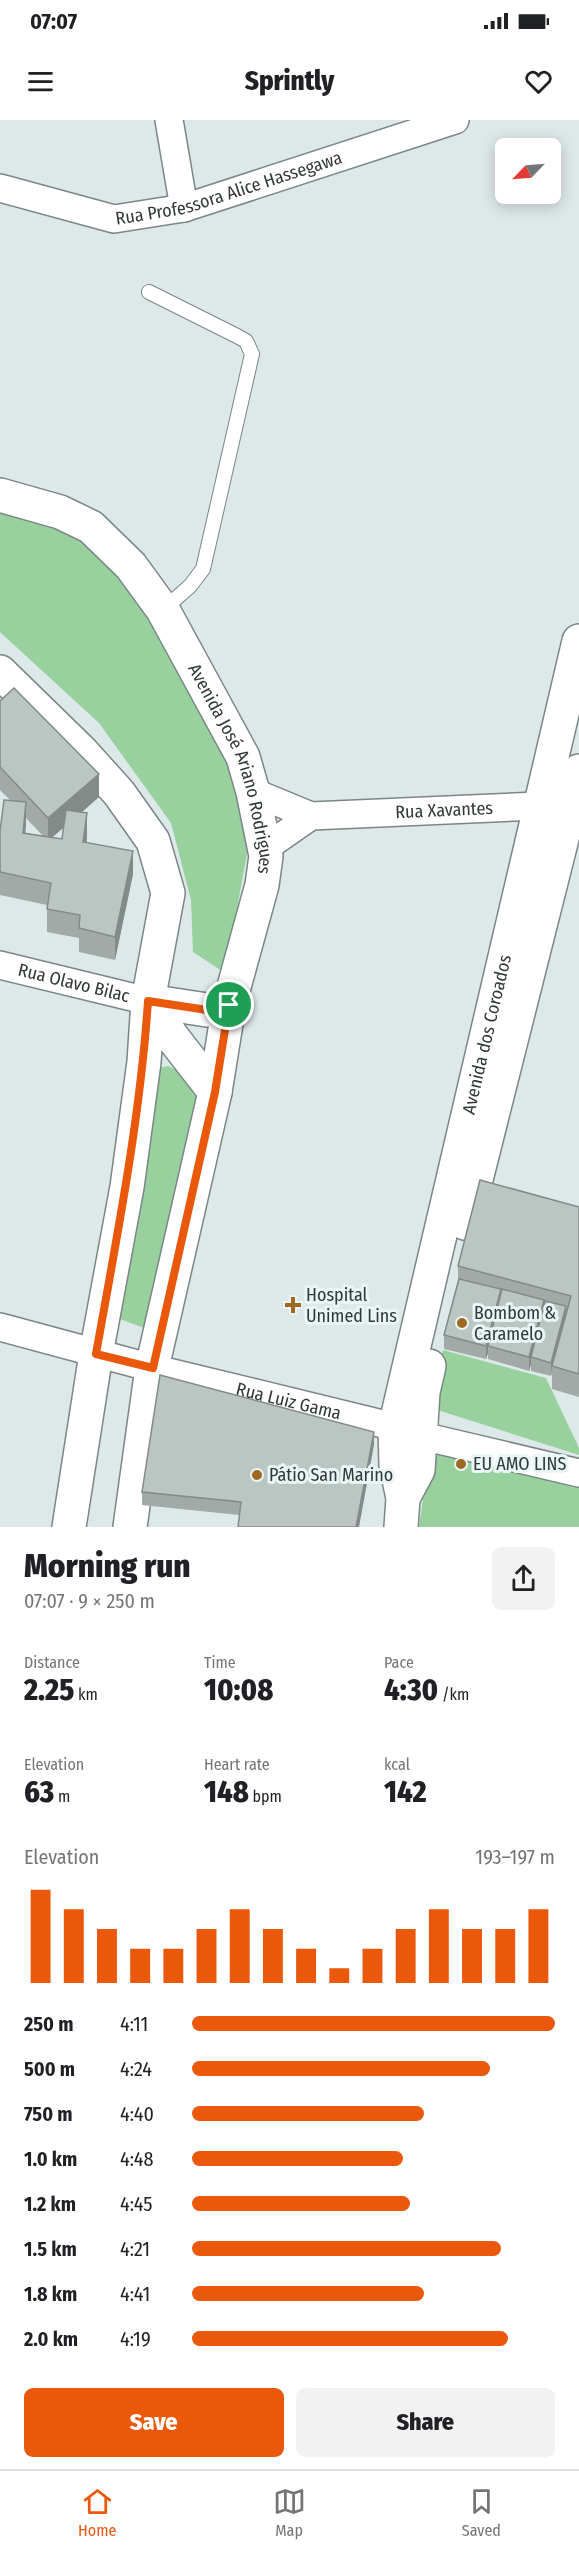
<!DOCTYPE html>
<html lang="en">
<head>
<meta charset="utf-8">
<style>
  :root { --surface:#fff; --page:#f2f2f2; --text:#202124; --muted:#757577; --line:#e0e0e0; --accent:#ea580c }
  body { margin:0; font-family:"Fira Sans Condensed",sans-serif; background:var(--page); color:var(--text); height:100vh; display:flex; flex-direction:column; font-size:22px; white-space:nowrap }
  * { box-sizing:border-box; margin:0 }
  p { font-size:20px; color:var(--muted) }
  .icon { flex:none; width:33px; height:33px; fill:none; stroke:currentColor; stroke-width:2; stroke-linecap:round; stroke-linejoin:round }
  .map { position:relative; height:1407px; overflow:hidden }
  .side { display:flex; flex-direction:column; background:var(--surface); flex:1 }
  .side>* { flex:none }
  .needle { width:39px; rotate:245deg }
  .controls { position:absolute; left:495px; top:18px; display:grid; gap:12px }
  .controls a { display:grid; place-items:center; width:66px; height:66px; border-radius:9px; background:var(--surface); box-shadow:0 3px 15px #0003; font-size:30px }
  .pin { position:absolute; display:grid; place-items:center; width:51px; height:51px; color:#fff; margin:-26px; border:3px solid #fff; border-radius:50%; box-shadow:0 2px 6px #0007 }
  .round { display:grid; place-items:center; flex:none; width:63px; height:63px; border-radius:9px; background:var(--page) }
  .headline { display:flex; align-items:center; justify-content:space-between; height:102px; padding:0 24px }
  h1 { font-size:33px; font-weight:800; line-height:45px }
  .stats { display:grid; grid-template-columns:repeat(3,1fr); gap:9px; height:102px; padding:6px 24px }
  .stats div { display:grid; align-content:center }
  .stats b { font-size:30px; font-weight:800 }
  .stats small { font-size:16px; font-weight:400 }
  .stats p { font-size:16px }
  .chart { height:168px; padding:12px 24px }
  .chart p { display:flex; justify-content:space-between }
  .chart svg { width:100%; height:108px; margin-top:6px; stroke:var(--accent); stroke-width:6 }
  .button { display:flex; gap:12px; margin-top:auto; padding:12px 24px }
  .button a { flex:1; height:69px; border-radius:9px; background:var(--accent); color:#fff; font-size:24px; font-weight:800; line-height:69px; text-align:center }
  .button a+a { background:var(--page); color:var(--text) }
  ul { padding:0 24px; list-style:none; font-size:20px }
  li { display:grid; grid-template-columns:96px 72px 1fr; align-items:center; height:45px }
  li i { height:15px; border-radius:8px; background:var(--accent) }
  .status { display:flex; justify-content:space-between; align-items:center; height:42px; padding:0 30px; background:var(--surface); direction:ltr }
  .status svg { height:16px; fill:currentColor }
  header { display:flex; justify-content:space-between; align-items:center; height:78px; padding:0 24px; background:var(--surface); font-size:27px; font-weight:800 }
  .menu { display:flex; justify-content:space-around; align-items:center; height:84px; border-top:2px solid var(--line); background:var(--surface); font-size:16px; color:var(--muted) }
  .menu a { display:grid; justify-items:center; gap:3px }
  .menu .on { color:var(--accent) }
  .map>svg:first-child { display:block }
  .green { fill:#98d19d }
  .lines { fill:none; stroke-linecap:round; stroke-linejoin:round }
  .lane-casing { stroke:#7b8686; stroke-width:16 }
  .street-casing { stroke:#7b8686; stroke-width:30 }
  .secondary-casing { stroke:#7b8686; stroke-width:36 }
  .lane { stroke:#fff; stroke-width:14 }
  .street { stroke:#fff; stroke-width:27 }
  .secondary { stroke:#fff; stroke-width:33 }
  .wall { fill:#a1aaa7; fill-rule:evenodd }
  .shaded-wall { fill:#838b88 }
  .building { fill:#bbc6c2; stroke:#838b88; stroke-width:1.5 }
  .route-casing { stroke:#fff; stroke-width:12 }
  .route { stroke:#ea580c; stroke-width:8 }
  .poi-dot { fill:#9e6a21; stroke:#eaf6f6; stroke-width:2 }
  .labels { text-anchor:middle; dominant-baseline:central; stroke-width:6; stroke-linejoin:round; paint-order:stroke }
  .street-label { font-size:18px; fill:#323737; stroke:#eaf6f6 }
  .poi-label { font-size:18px; fill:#323737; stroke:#eaf6f6; text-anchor:start }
</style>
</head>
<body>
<div class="status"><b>07:07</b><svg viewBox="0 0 49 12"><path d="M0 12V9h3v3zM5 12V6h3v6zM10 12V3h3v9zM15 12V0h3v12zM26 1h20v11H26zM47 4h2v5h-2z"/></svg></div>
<header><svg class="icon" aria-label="menu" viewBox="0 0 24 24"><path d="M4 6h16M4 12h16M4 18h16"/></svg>Sprintly<svg class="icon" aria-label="heart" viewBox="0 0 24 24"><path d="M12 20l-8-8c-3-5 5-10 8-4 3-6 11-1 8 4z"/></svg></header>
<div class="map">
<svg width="579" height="1407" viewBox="0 0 579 1407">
  <rect width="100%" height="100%" fill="#dde8e9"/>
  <!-- green -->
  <g class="green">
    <path d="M0,386l92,31 53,58 96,177 11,55 -27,146 -32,-21 -2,-52 -20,-77 -72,-100 -99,-91z"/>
    <path d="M168,946l17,8 20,14 -58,241 -27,-10 -6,-10 40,-240z"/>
    <path d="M443,1230l103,28 33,70v7l-151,-48z"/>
    <path d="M431,1323l148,40v44h-160z"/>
  </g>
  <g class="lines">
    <!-- lane casing -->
    <g class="lane-casing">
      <path id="lane" d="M149,172l88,44 9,5 6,13 -49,215 -13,17 -27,24"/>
    </g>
    <!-- street casing -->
    <g class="street-casing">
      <g id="street">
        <path d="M169,0l15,88"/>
        <path id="s1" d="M0,68l114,31 70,-11 271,-88"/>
        <path id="s2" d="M253,672l58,24 249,-11"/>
        <path d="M265,728l46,-32"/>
        <path id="s3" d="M0,845l148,36"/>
        <path id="s4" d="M0,1207l152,41 243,59 27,9 157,37"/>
      </g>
    </g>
    <!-- secondary casing -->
    <g class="secondary-casing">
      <g id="secondary">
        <path id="s5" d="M0,375l60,17 31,15 40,39 32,44 80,147 10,35 13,64 -4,29 -33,120 -14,87 -63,276 -22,159"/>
        <path d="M0,552l82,80 37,41 34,48 15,52 -20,108 -4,61 -17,125 -31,167 -27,173"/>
        <path d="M148,881l25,37 42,54"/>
        <path d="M148,881l59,9 22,-5"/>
        <path d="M465,1103l114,-452"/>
        <path d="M403,1378l15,-28 5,-78 6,-26"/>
        <path id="s6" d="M401,1407l2,-29 -7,-33 -1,-38 184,-786"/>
      </g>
    </g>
    <!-- lane -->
    <use href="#lane" class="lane"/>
    <!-- street -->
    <use href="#street" class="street"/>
    <!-- secondary -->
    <use href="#secondary" class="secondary"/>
  </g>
  <!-- wall -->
  <g class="wall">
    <path d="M0,581l99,96 -18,16 6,24v5l46,32 -18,86 -36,-8v-14l-32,-6v-27l-47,-10v-64l10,-31 -10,-10zM26,698l17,18 -18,-2zM63,708l-1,11 -10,-2z"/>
    <path d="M579,1087v190l-27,-8v-16l-1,3 -20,-5v-7l-2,7 -41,-12v-6l-2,6 -42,-10v-14l14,-55v-14z"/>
    <path d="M374,1325l-135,70 -97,-10v-13z"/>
  </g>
  <!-- shaded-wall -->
  <g class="shaded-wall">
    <path d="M99,654v23l-51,44v-23z"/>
    <path d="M26,682v23l-3,32v-24z"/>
    <path d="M87,693v24l-4,28v-23z"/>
    <path d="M133,731v23l-18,86v-23z"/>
    <path d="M501,1169v13l-13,44v7l-2,6v-13z"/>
    <path d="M544,1180v13l-13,44v7l-2,7v-14z"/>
    <path d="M566,1186v13l-14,47 -1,10v-13z"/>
    <path d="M374,1312v13l-15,82h-3z"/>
  </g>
  <!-- building -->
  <g class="building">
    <path d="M14,568l85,86 -51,44 -48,-51v-66z"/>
    <path d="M4,680l22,2 -3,31 39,6 4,-29 21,3 -4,29 50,9 -18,86 -36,-9 1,-13 -33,-6 4,-26 -51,-11v-41z"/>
    <path d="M480,1060l99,27v167l-27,-8 19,-70 -113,-30z"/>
    <path d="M459,1159l42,10 -15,57 -42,-11z"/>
    <path d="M502,1169l42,11 -15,57 -41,-11z"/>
    <path d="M545,1181l21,5 -15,57 -20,-6z"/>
    <path d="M160,1255l214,57 -18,95h-118l3,-25 -99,-10z"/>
  </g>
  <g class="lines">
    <!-- route casing -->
    <g class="route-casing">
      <path id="route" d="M148,881l59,9 22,-5 -14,87 -62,276 -57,-14c21,-118 44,-234 52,-353z"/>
    </g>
    <!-- route -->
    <use href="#route" class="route"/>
  </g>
  <!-- markers -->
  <g class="poi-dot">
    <path d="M290 1176h6v6h6v6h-6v6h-6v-6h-6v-6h6z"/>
    <circle cx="462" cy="1203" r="6"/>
    <circle cx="461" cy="1344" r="6"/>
    <circle cx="257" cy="1355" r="6"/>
  </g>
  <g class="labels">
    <!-- street labels -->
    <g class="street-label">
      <text stroke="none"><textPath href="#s1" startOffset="237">Rua Professora Alice Hassegawa</textPath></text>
      <text stroke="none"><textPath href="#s5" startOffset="382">Avenida José Ariano Rodrigues</textPath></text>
      <text stroke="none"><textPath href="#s2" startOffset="196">Rua Xavantes</textPath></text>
      <text stroke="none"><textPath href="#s3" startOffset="76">Rua Olavo Bilac</textPath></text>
      <text stroke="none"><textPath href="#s6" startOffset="504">Avenida dos Coroados</textPath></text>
      <text stroke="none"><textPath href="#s4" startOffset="298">Rua Luiz Gama</textPath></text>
    </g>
    <!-- poi labels -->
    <g class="poi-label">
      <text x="306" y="1175">Hospital<tspan x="306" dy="21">Unimed Lins</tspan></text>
      <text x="474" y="1193">Bombom &amp;<tspan x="474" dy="21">Caramelo</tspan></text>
      <text x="473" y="1344">EU AMO LINS</text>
      <text x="269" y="1355">Pátio San Marino</text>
    </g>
  </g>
</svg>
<div class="controls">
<a><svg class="needle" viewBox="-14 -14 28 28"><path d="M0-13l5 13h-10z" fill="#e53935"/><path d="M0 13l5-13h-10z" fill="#757577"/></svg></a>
</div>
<div class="pin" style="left:229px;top:885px;background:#1e9e55"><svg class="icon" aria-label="arrive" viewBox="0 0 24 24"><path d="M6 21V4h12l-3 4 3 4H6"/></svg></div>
</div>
<section class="side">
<div class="headline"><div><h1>Morning run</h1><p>07:07 · 9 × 250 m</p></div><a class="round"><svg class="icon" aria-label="share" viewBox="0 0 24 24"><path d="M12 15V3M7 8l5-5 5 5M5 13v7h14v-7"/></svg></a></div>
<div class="stats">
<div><p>Distance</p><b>2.25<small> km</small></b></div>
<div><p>Time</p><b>10:08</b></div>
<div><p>Pace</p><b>4:30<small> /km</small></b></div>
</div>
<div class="stats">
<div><p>Elevation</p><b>63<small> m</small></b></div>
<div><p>Heart rate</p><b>148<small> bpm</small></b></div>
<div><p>kcal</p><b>142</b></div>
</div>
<div class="chart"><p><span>Elevation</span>193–197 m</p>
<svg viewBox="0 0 160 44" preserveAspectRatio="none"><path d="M5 44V6M15 44V14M25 44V22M35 44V30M45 44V30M55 44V22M65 44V14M75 44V22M85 44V30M95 44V38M105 44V30M115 44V22M125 44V14M135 44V22M145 44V22M155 44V14"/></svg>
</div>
<ul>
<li><b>250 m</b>4:11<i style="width:100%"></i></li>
<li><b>500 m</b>4:24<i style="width:82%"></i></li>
<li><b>750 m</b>4:40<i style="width:64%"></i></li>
<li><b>1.0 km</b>4:48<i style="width:58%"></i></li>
<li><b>1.2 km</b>4:45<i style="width:60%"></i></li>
<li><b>1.5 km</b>4:21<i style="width:85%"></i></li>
<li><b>1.8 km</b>4:41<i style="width:64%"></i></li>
<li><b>2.0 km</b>4:19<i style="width:87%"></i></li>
</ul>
<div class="button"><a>Save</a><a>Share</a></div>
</section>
<nav class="menu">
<a class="on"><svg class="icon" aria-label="home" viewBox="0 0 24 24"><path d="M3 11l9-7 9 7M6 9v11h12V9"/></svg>Home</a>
<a><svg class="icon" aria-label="map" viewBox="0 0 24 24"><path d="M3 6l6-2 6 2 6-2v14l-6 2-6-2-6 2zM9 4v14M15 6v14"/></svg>Map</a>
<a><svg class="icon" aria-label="saved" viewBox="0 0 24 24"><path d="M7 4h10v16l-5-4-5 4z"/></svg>Saved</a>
</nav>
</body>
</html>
